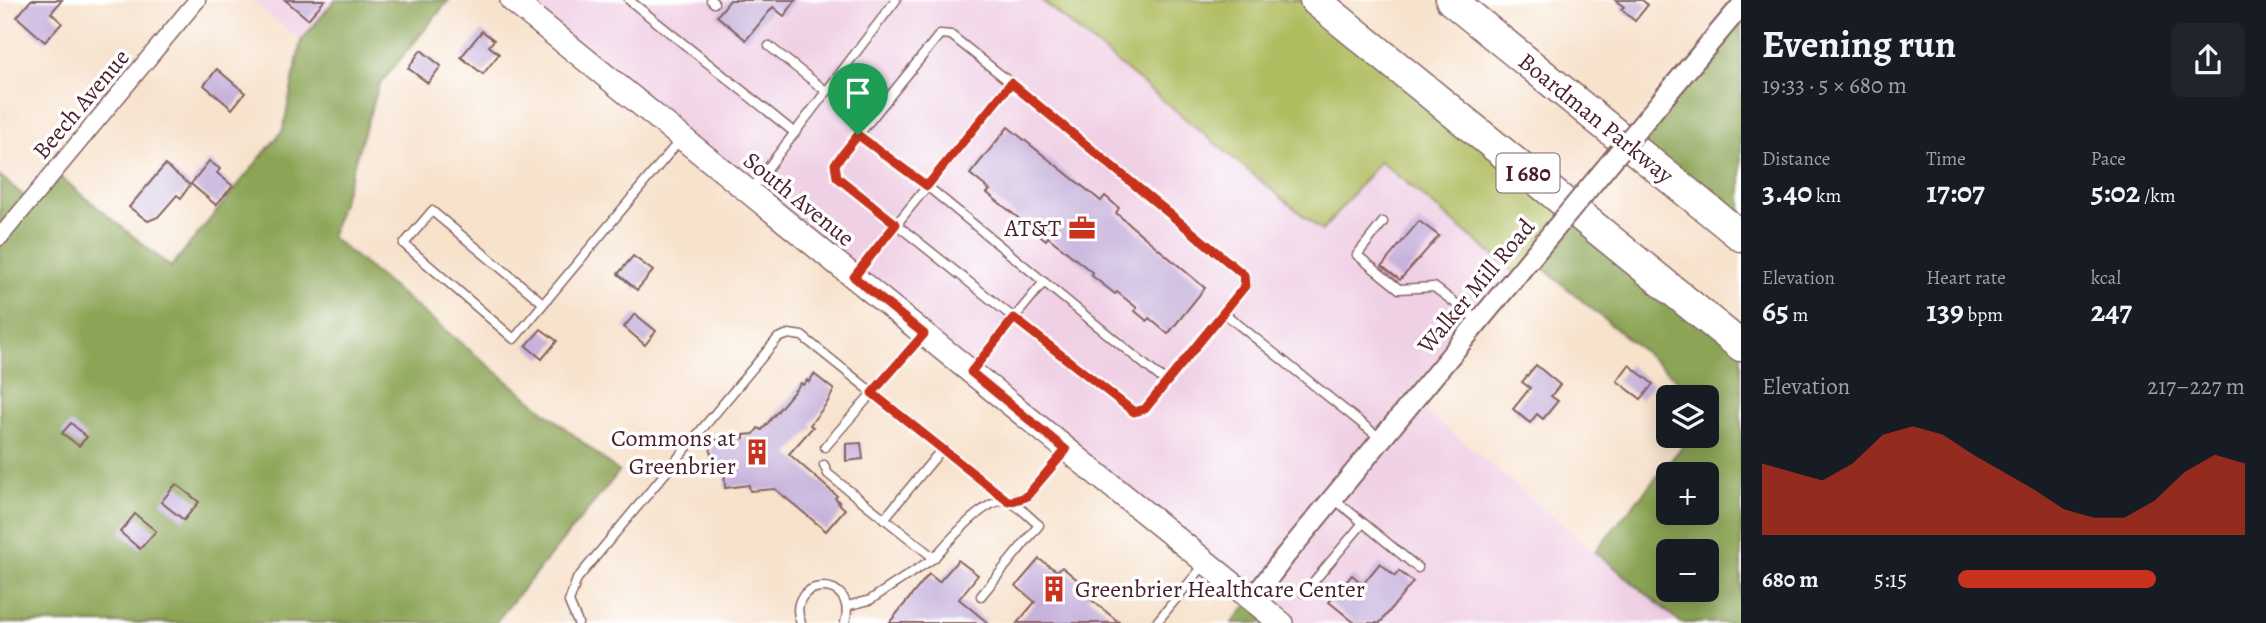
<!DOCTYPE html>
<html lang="en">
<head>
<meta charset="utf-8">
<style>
  :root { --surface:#171b24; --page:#20242c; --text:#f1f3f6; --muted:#9ea1a6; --accent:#c8321e }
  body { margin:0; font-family:Alegreya,serif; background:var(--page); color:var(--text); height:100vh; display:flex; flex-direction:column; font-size:26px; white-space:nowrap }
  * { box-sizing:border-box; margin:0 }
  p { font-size:23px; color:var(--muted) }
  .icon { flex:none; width:38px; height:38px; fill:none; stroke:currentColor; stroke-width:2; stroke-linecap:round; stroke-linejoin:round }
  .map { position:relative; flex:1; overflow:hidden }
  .side { display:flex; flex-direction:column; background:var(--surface); width:525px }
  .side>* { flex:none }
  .fabs { position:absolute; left:1656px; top:385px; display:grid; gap:14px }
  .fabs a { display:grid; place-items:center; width:63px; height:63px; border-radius:10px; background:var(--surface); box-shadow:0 4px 18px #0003; font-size:35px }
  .pin { position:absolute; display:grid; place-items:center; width:60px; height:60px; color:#fff; margin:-72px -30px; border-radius:50% 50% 50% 0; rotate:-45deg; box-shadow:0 0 7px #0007 }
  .pin .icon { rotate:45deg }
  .round { display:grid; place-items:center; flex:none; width:74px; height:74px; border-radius:10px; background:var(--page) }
  .headline { display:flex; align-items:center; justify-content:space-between; height:119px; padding:0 21px }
  h1 { font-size:38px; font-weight:700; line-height:52px }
  .stats { display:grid; grid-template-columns:repeat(3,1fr); gap:10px; height:119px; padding:7px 21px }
  .stats div { display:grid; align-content:center }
  .stats b { font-size:30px; font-weight:700 }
  .stats small { font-size:19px; font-weight:400 }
  .stats p { font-size:19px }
  .chart { height:196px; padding:14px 21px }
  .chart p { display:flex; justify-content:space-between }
  .chart svg { width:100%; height:126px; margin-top:7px; fill:var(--accent); opacity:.7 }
  ul { padding:0 21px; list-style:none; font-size:23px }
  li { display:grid; grid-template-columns:112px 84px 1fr; align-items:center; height:52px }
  li i { height:18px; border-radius:9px; background:var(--accent) }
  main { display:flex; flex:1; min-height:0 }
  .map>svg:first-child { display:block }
  .built { fill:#f0d0e5 }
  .green { fill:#afbc5e; stroke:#7c6e44; stroke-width:2 }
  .forest { fill:#8ba455; stroke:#6a6240; stroke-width:2; fill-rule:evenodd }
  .building { fill:#c7b2dc }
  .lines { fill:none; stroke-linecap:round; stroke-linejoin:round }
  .service-casing { stroke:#876363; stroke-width:11 }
  .minor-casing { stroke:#876363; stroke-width:19 }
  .tertiary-casing { stroke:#876363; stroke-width:23 }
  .secondary-casing { stroke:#876363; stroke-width:26 }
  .motorway-casing { stroke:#876363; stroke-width:33 }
  .service { stroke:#fff; stroke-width:8 }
  .minor { stroke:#fff; stroke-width:16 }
  .tertiary { stroke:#fff; stroke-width:19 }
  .secondary { stroke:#fff; stroke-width:23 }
  .motorway { stroke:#fff; stroke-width:30 }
  .tertiary-bridge-casing { stroke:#876363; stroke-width:23; stroke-linecap:butt }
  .tertiary-bridge { stroke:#fff; stroke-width:19 }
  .route-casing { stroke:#fff; stroke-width:14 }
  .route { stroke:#c8321e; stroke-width:9 }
  .labels { text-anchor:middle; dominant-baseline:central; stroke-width:7; stroke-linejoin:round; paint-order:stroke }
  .shield { fill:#fff; stroke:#80626b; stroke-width:2 }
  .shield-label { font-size:23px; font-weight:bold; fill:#4a1f2b }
  .street-label { font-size:24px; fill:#4a1f2b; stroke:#fff }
  .poi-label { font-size:24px; fill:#4a1f2b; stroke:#fff; text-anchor:end }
</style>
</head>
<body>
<main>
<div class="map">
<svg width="1741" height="623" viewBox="0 0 1741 623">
  <rect width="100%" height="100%" fill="#fff"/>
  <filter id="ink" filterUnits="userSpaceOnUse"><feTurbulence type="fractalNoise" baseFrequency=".0143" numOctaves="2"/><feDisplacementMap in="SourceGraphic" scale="14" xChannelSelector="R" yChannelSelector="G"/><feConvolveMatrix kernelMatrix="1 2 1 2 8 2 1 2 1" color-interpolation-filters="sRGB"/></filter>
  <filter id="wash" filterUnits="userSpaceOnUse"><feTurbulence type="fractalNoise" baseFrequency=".00686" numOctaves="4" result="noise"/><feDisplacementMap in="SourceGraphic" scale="28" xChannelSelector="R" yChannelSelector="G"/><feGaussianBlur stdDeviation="1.57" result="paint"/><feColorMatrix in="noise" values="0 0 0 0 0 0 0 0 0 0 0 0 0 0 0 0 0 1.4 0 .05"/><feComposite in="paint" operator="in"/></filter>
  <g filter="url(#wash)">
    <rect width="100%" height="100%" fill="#f7e2cc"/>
    <!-- built -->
    <g class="built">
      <path d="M251,0h84l-34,41z"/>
      <path d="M512,0h529l281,231 58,-70 137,114 -103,126 267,222h-400z"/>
    </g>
    <!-- green -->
    <path class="green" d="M1041,0h274l257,209 -55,66 -137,-114 -58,70z"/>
    <!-- forest -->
    <g class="forest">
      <path d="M335,0h114l-70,85 -48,152 288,235 -124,151h-495v-447l30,25 24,-29 117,95 112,-137 18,-89z"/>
      <path d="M1741,6v230l-114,-93z"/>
      <path d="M1572,209l169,137v277h-60l-86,-72 96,-115h15v-18l7,-8 -7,-6v-7h-8l-167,-139zM1668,474h38v39h-38zM1668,551h38v39h-38z"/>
      <path d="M1252,600l29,23h-49z"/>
    </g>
    <g id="blocks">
      <!-- building -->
      <g class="building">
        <path d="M31,0h31l-11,13 11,10 -17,19 -28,-25z"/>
        <path d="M285,0h40l-17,19z"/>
        <path d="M730,0h66l-12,16 -11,-9 -27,33 -29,-24z"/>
        <path d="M1615,0h27l6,5 -13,16 -14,-12 3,-2z"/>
        <path d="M482,31l12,9 -5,6 10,8 -16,20 -22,-17z"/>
        <path d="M421,50l20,16 -13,17 -20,-15z"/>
        <path d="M217,69l28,24 -13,16 -28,-24z"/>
        <path d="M1008,127l93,74 4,-5 14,12 -3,5 89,75 -37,46 -19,-16 -2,3 -12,-10 2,-3 -20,-16 -2,2 -24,-19 2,-2 -45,-36 -2,3 -59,-47 3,-3 -20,-16z"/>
        <path d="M209,161l11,8 -3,4 16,13 -17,19 -25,-21z"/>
        <path d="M165,165l25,20 -9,13 -4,-3 -19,22 -10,4 -19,-14z"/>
        <path d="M1419,221l20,15 -39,44 -18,-14z"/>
        <path d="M633,256l20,15 -16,19 -19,-16z"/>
        <path d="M635,314l21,17 -11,14 -21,-18z"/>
        <path d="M541,329l16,12 -15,18 -16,-13z"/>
        <path d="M1536,365l24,20 -9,11 7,5 -15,18 -6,-5 -7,9 -17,-14 17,-21 -8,-6z"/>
        <path d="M1629,365l24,19 -12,15 -24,-18z"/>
        <path d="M814,374l20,16 -7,13 -17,22 3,2 -24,27 48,42 -2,2 4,4 -1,1 7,6 -19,22 -51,-42 -25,2 -1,-6 -24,3 -1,-21h-12l-2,-27 34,-2v-3l10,-1 4,-6 4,2 39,-47 2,2 4,-5 2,2z"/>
        <path d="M71,423l16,14 -8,9 -17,-13z"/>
        <path d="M861,443l2,16 -17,2v-17z"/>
        <path d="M176,484l23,18 -15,18 -23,-18z"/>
        <path d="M135,514l21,17 -16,18 -20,-17z"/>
        <path d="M1039,559l18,12 5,-4 30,25 -4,5 32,26h-103l18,-21 -19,-16z"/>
        <path d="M958,560l20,15 -19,24 29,24h-99l40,-49 10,8z"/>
        <path d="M1380,563l15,13 4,-5 14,11 -33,41h-25l-26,-21 23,-27 11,9z"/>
      </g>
    </g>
  </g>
  <g filter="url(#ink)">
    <use href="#blocks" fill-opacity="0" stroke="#876363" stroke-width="2"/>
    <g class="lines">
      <!-- service casing -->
      <g class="service-casing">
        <g id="service">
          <path d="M629,0l166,133"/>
          <path d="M711,0l3,3"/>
          <path d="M769,46l58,46"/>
          <path d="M1011,83l-60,-48 -11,-1 -105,130 2,13 177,141 29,-35"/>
          <path d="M858,135l69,51 239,196"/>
          <path d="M751,190l145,-190"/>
          <path d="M1383,222l-26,33 42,34 35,-2 45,34"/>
          <path d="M856,274l155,-191 233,192 2,11 -22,27 157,126"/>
          <path d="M543,303l-111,-92 -28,33 110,95 166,-199"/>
          <path d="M973,369l41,-51 120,94 11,-3 79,-96"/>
          <path d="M825,447l97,-111"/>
          <path d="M824,465l4,9 106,84c13,-15 53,-62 73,-57 11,3 23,17 32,24l-58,71"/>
          <path d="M1333,498l85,70"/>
          <path d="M884,519l58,-70"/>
          <path d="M1304,593l59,-70"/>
          <path d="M847,606l23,-6 64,-42"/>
          <path d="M578,623l-9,-21 8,-23 201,-241 11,-4 13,2 206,165 18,-4 39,-45"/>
          <path d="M801,623c-18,-45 58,-51 44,0"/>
          <path d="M1156,623l48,-58"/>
        </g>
      </g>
      <!-- minor casing -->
      <g class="minor-casing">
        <path id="minor" d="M0,237l197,-237"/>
      </g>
      <!-- tertiary casing -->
      <g class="tertiary-casing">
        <g id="tertiary">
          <path d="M1666,95l75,-89"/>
          <path d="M1252,600l33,-44 246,-298"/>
        </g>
      </g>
      <!-- secondary casing -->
      <g class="secondary-casing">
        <path id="secondary" d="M512,0l769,623"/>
      </g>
      <!-- motorway casing -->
      <g class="motorway-casing">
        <g id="motorway">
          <path d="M1315,0l426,346"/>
          <path d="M1451,0l290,236"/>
        </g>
      </g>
      <!-- service -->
      <use href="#service" class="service"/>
      <!-- minor -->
      <use href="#minor" class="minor"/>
      <!-- tertiary -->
      <use href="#tertiary" class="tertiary"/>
      <!-- secondary -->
      <use href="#secondary" class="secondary"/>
      <!-- motorway -->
      <use href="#motorway" class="motorway"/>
      <!-- tertiary-bridge casing -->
      <g class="tertiary-bridge-casing">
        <path id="tertiary-bridge" d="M1531,258l135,-163"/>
      </g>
      <!-- tertiary-bridge -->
      <use href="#tertiary-bridge" class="tertiary-bridge"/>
    </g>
  </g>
  <g class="lines" filter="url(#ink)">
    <!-- route casing -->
    <g class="route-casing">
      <path id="route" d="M1011,83l233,192 1,11 -100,123 -11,3 -120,-94 -43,54 95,78 -40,47 -17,5 -137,-109 52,-59 -70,-57 42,-53 -59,-47 -2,-13 23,-29 69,51z"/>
    </g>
    <!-- route -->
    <use href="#route" class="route"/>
  </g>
  <!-- icons -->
  <defs>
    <g id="office-bare" transform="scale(2.1)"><path d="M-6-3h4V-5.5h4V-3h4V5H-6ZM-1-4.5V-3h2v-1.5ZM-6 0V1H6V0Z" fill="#c8321e" stroke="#fff" stroke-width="2.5" paint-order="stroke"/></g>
    <g id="building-bare" transform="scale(2.1)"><path d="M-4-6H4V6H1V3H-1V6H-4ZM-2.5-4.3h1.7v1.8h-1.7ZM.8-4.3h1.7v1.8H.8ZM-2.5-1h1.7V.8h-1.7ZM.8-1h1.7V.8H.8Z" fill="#c8321e" stroke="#fff" stroke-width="2.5" paint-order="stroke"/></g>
  </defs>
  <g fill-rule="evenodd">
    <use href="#office-bare" x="1082" y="228"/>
    <use href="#building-bare" x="757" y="452"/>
    <use href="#building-bare" x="1054" y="589"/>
  </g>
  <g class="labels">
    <!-- shield labels -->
    <rect class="shield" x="1496.5" y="153.5" width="63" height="39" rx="5"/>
    <g class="shield-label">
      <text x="1528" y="173">I 680</text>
    </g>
    <!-- street labels -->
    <g class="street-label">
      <text transform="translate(81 104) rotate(-50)">Beech Avenue</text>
      <text transform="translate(1596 118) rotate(39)">Boardman Parkway</text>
      <text transform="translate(799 199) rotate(39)">South Avenue</text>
      <text transform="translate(1476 286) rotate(-50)">Walker Mill Road</text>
    </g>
    <!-- poi labels -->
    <g class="poi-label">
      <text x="1061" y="228">AT&amp;T</text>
      <text x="736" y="438">Commons at<tspan x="736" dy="28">Greenbrier</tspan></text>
      <text x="1075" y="589" text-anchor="start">Greenbrier Healthcare Center</text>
    </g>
  </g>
</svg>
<div class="fabs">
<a><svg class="icon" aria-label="layers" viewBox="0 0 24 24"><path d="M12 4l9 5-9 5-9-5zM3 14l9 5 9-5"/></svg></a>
<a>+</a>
<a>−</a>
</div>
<div class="pin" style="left:858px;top:135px;background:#1e9e55"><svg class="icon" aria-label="arrive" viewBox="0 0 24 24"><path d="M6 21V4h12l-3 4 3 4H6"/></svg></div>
</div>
<section class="side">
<div class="headline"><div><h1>Evening run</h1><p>19:33 · 5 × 680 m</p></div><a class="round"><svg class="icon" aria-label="share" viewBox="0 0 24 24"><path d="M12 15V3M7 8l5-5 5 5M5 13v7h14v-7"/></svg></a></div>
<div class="stats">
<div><p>Distance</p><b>3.40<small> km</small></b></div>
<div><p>Time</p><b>17:07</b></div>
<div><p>Pace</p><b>5:02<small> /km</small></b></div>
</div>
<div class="stats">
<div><p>Elevation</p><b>65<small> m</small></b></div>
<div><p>Heart rate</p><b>139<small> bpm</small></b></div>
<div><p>kcal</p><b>247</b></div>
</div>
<div class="chart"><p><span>Elevation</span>217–227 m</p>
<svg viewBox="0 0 160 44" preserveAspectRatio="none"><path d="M0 44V19L10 22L20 25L30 19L40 9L50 6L60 9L70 16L80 22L90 28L100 35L110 38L120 38L130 32L140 22L150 16L160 19V44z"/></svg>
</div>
<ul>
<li><b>680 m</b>5:15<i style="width:69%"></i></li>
</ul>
</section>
</main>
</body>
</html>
